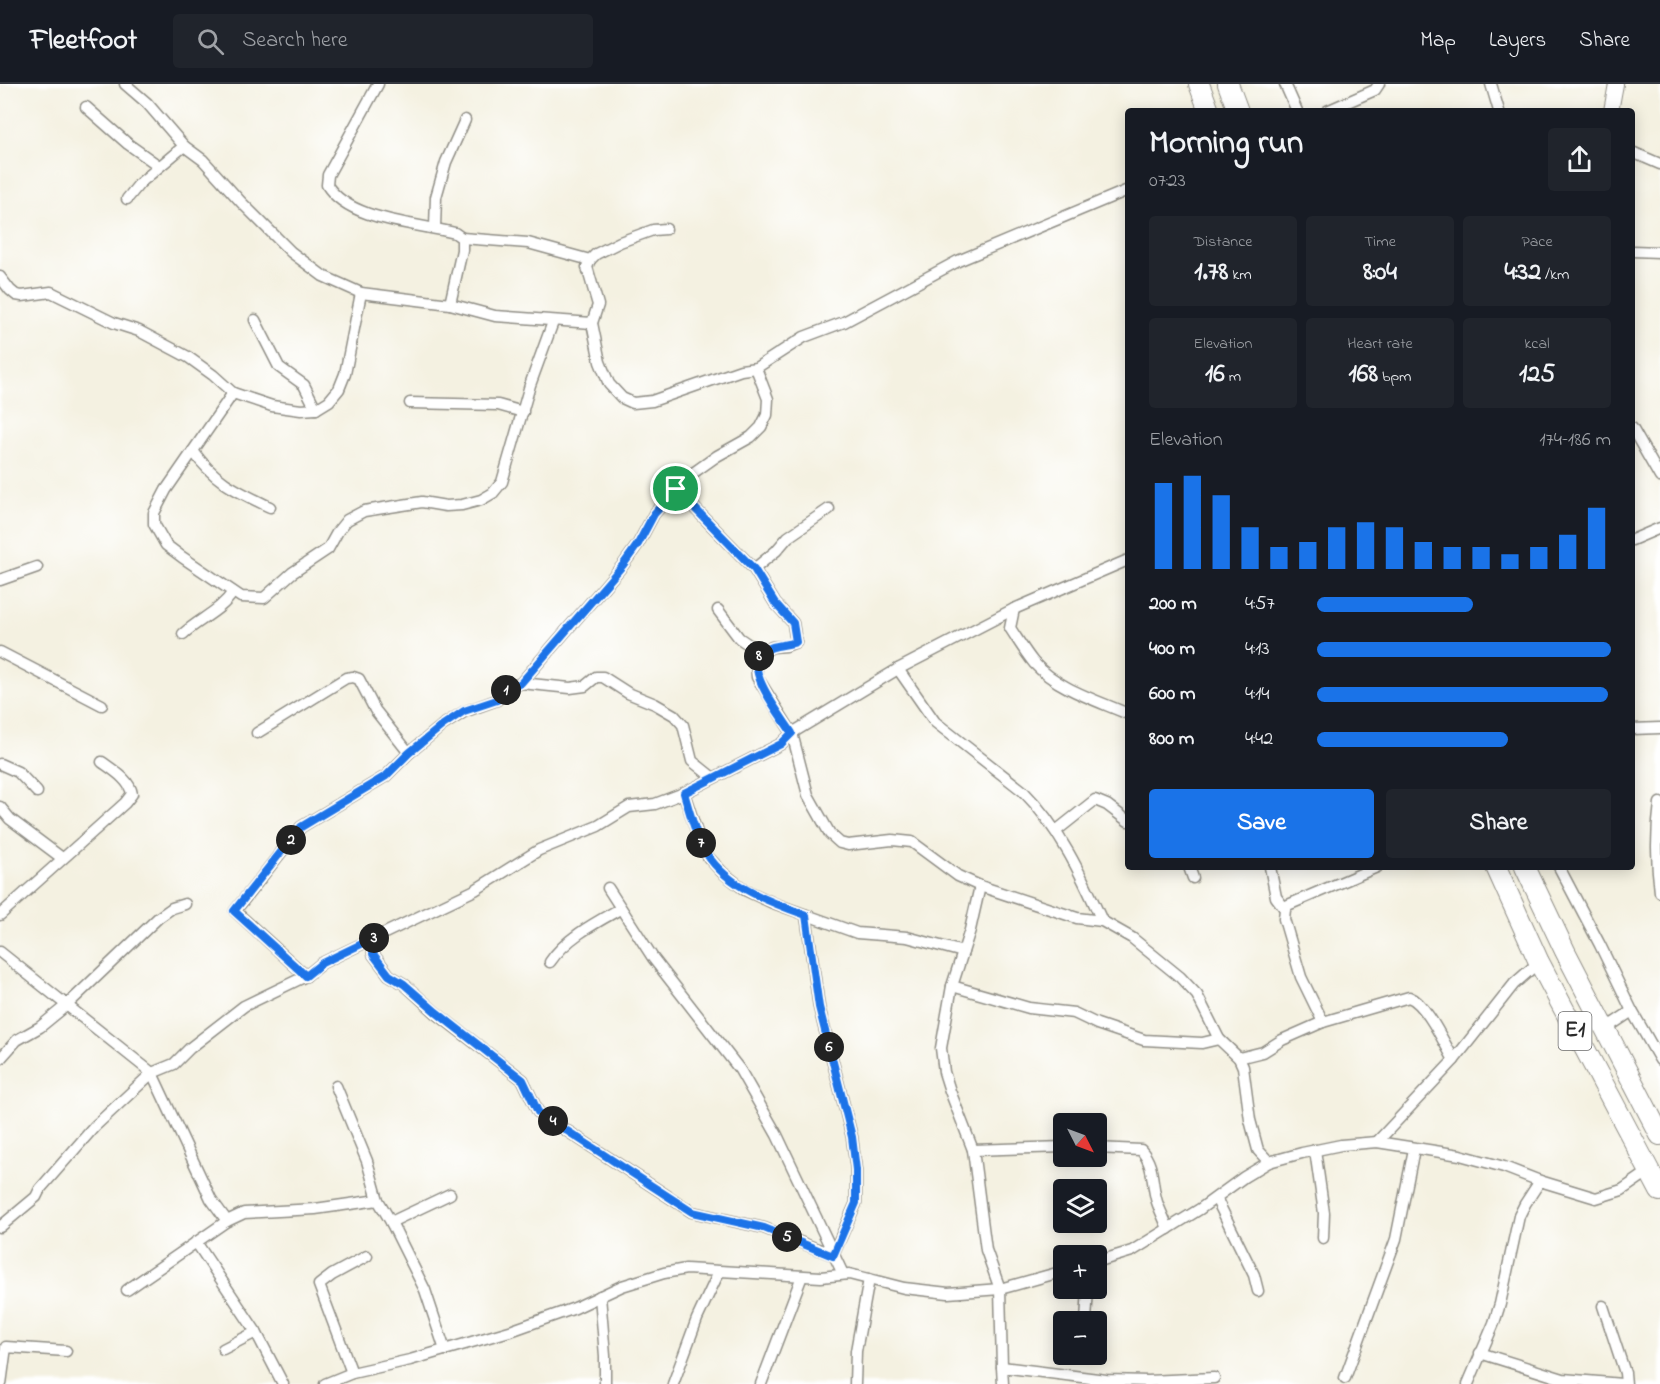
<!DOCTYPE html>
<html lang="en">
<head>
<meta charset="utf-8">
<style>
  :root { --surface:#171b24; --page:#20242c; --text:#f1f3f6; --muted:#9ea1a6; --line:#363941; --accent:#1a73e8 }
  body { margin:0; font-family:"Indie Flower",sans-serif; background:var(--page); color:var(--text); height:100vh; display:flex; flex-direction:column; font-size:22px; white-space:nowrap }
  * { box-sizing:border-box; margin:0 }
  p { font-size:20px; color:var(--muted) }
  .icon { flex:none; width:33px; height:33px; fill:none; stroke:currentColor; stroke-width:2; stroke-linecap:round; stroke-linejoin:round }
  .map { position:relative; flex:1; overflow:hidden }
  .panel { position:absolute; left:1125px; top:24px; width:510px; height:762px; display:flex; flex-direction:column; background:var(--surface); border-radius:6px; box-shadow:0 3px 15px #0003 }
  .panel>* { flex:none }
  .needle { width:39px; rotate:132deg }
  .fabs { position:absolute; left:1053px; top:1029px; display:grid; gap:12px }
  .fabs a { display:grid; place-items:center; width:54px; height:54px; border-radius:6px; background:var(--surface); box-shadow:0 3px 15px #0003; font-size:30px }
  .pin { position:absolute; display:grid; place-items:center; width:51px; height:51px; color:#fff; margin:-26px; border:3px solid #fff; border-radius:50%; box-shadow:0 2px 6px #0007 }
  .km { position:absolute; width:30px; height:30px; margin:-15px; border-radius:50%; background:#222; color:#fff; font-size:16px; line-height:30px; text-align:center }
  .round { display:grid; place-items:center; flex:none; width:63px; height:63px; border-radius:6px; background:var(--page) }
  .head { display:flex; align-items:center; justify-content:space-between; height:102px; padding:0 24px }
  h1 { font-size:33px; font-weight:700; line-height:45px }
  .figures { display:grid; grid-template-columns:repeat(3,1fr); gap:9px; height:102px; padding:6px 24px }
  .figures div { display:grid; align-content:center; border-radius:6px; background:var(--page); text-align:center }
  .figures b { font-size:26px; font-weight:700 }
  .figures small { font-size:16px; font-weight:400 }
  .figures p { font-size:16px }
  .chart { height:168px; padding:12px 24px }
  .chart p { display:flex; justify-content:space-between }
  .chart svg { width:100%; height:108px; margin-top:6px; stroke:var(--accent); stroke-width:6 }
  .primary-button { display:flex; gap:12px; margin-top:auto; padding:12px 24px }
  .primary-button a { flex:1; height:69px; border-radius:6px; background:var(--accent); color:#fff; font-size:24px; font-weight:700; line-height:69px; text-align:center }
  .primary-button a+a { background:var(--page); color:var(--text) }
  ul { padding:0 24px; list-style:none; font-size:20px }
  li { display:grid; grid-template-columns:96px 72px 1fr; align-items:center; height:45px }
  li i { height:15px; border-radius:8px; background:var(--accent) }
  header { display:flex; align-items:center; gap:36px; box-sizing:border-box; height:84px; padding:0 30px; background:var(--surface); border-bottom:2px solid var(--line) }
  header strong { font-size:28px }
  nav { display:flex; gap:33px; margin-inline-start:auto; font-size:21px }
  .search { width:420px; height:54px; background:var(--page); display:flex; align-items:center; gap:15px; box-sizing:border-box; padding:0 21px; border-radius:6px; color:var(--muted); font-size:22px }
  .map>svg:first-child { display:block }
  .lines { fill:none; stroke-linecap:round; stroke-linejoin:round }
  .minor-casing { stroke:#908e86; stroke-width:13 }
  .tertiary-casing { stroke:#908e86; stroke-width:16 }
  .motorway-casing { stroke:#908e86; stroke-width:22 }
  .minor { stroke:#fff; stroke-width:10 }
  .tertiary { stroke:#fff; stroke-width:14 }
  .motorway { stroke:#fff; stroke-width:20 }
  .route-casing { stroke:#fff; stroke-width:12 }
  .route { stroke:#1a73e8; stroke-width:8 }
  .labels { text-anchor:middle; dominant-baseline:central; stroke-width:4.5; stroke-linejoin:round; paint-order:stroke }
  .shield { fill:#fff; stroke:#6b6b6b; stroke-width:1.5 }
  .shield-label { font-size:22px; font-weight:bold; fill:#2b2b2b }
</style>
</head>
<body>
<header>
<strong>Fleetfoot</strong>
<div class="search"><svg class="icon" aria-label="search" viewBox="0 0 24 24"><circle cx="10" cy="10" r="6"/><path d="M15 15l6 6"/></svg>Search here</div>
<nav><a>Map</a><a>Layers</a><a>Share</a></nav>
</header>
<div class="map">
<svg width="1660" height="1300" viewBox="0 0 1660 1300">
  <rect width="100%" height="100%" fill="#fff"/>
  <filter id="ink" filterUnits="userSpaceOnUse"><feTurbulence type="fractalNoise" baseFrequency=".0167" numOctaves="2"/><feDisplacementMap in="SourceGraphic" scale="12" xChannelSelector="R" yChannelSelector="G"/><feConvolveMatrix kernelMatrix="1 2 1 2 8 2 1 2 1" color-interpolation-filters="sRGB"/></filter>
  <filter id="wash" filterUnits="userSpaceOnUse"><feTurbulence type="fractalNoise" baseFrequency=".008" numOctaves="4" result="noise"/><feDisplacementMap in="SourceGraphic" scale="24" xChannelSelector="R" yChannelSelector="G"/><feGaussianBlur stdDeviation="1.35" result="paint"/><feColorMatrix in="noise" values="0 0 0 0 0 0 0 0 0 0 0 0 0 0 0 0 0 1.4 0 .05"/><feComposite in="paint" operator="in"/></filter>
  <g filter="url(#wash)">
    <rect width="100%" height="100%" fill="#f4f1e1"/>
  </g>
  <g filter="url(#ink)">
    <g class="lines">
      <!-- minor casing -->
      <g class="minor-casing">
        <g id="minor">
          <path d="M125,0l22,19 37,43 19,14 38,42 50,50 32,24 38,17 89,11 45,12 97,7"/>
          <path d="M378,0l-50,91 -1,10c22,36 90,38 128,48l7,5v12l-12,54"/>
          <path d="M1285,0l12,27"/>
          <path d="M1491,0l8,27"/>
          <path d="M86,23l42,37 31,22"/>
          <path d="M1327,27l48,-21 4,-6"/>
          <path d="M1632,68l28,12"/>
          <path d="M127,115l13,-16 44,-37"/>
          <path d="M435,144l1,-31 10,-35 19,-42"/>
          <path d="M666,145l-13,1 -33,12 -24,12 -6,6 -3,7 11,38 -6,18 8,39 9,22 13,14 11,5 19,-2 89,-31 15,-2 48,-31 40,-15 114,-61 170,-71"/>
          <path d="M462,154l66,5 62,17"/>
          <path d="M1632,167l28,1"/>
          <path d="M0,193l10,13 6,5 6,1 29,-4 63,31 25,8 49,26 25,18 20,18 39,13 29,4 15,-1 13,-8 10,-12 6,-15 16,-81"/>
          <path d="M255,236l24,47 25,18 12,24"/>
          <path d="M233,309l-67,97 -12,23v11l12,21 16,12 59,40 23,1 28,-25 36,-24 10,-18 9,-11 17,-9 58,-9 24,4 16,-1 19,-5 12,-7 9,-11 28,-97 23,-63"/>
          <path d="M410,319l88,2 25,7"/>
          <path d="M1632,344l28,49"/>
          <path d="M193,367c22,31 44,40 77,56"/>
          <path d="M676,405l78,80 21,34 18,20 3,19 -10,4 -14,1 -11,6 -5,8 1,16 35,56 16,62 22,39 10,9 8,2 44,-5 20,2 46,34 22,10 97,32 25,3 30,17 48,39 17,18 22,44 20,19 4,9 7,53 8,30 11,12"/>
          <path d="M1632,456l28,-12"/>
          <path d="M754,485l22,-18 12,-14 41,-28"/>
          <path d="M0,496l37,-13"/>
          <path d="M1014,525l-4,19c8,12 15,24 24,35 24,26 62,37 94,51"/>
          <path d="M718,526l21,28 22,15"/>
          <path d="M183,550c16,-15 38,-23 50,-42"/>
          <path d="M0,568l102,53"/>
          <path d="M898,585l37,53 88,69c36,36 59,85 79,130"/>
          <path d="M521,599l49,5 15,-2 11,-9h7l25,16 27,11 19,11 9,10 9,36 20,16"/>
          <path d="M1632,645l28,-1"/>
          <path d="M257,649l89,-55 7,-1 6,2 16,31 34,43"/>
          <path d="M0,680l18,8 19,20"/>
          <path d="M684,709l17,52 8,13 13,14 23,18 28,13 84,30 50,4 56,15"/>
          <path d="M1660,719c-4,29 -4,59 0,89"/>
          <path d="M0,723l10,12 52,39"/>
          <path d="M1056,747l39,-31 12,5 21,16"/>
          <path d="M1189,783l4,11"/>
          <path d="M1270,783l6,30 9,12 -1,10 17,58 22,45"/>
          <path d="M1559,783l41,78 32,66 28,49"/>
          <path d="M980,802l-10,44 -18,56 -11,62 3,24 6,19 23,59 13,100 14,39 2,78"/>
          <path d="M608,804l45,70 87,112 37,65 66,139"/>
          <path d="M1285,825l3,-4 89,-38"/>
          <path d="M0,831l125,-112 7,-9c-2,-14 -19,-24 -30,-32"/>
          <path d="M374,854l-1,16 16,21 15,9 32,29 87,67 15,32 154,100 72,16 69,27 23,-52v-33l-4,-33 -33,-130 -13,-92"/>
          <path d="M0,868l152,121 59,126 16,22"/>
          <path d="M550,878c16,-24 45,-39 70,-53"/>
          <path d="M306,892l-71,-65 66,-84 85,-51 23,-23 34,-28 21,-13 33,-12 9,-10 15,-7 102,-118 15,-21 16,-30 22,-25 17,-16 24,-17 34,-19 10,-10 6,-12 1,-16 -12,-31"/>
          <path d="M952,902l77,22 45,5 23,11 47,16 58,3 17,-4"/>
          <path d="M1605,945l27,-18"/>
          <path d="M1239,974l24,-6 19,-12 41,-18 86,-25c17,6 35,46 45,63"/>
          <path d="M0,975l17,-19 23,-13 27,-22 91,-87 14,-10 13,-4"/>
          <path d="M336,1002l31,75 11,39 13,22 34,68 20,60"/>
          <path d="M1377,1058l77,-82 60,-76 25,-22"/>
          <path d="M1096,1064l45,2c14,16 10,33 16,52 3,9 8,18 11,27"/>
          <path d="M973,1066l91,-3"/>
          <path d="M1315,1066l9,63 -1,25"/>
          <path d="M1216,1114l38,77 4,16"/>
          <path d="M391,1138l59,-28"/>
          <path d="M0,1143l36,-30 4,-8 55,-63 57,-53 22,-9 16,-16 54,-42 62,-30 16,-13 153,-73 64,-40 59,-24 31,-19 26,-3 29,-11 97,-49 11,-11 106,-64 116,-60 114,-49"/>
          <path d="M196,1158l60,90"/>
          <path d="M1096,1178l36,-11 68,-42 44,-32 25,-15 33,-9 39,-8 36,-3 83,13 44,12 36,14 56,17 26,-8 26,-18"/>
          <path d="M127,1206l100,-69 17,-8 71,-4 63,-9"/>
          <path d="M600,1212l5,60v28"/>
          <path d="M1603,1222l22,67 1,11"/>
          <path d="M1086,1237l2,-33"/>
          <path d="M223,1265l33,-17 27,52"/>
          <path d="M1480,1269l83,26 59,5"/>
          <path d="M352,1289l-33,-88 13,-10 35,-19"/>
          <path d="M1345,1294l51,-139 18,-90"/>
          <path d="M1,1300l5,-37 60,4"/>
          <path d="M325,1300l27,-11 58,-13 103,-30 62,-22 47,-22 42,-13 22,-4 135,8 28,-3 55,14 44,5 52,-4 64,-18"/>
          <path d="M673,1300l24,-65 22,-47"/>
          <path d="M761,1300l41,-108"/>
          <path d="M855,1300l1,-33 13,-72"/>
          <path d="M1003,1300l-1,-17 104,13 42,1 66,-3"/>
          <path d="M1468,1300l26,-61 6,-19 19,-88 6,-12 15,-23"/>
        </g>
      </g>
      <!-- tertiary casing -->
      <g class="tertiary-casing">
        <path id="tertiary" d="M1611,27l5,-27"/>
      </g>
      <!-- motorway casing -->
      <g class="motorway-casing">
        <g id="motorway">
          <path d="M1199,0l10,27"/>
          <path d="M1228,0l10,27"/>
          <path d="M1496,783l43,95 121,229"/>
          <path d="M1525,783l40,84 95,184"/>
        </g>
      </g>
      <!-- minor -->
      <use href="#minor" class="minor"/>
      <!-- tertiary -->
      <use href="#tertiary" class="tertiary"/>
      <!-- motorway -->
      <use href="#motorway" class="motorway"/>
    </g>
  </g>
  <g class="lines" filter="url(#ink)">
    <!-- route casing -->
    <g class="route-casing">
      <path id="route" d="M676,405l78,80 21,34 18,20 3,19c-11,4 -26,2 -35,12 -17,16 21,63 31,79l-11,11 -97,49c5,17 10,37 18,53 20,39 65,55 104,69l13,92 33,130 4,33v33l-23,53 -69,-28 -72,-16 -154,-100 -15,-32 -87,-68 -32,-28 -15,-9 -16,-21 1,-16 -52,25 -16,13 -72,-65 67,-84 85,-51 23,-23 34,-28 21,-14 33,-11 9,-10 15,-7 102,-118 15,-21 16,-30z"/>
    </g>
    <!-- route -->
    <use href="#route" class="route"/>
  </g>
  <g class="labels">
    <!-- shield labels -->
    <rect class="shield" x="1558.5" y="928" width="33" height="38" rx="4.5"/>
    <g class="shield-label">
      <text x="1575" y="947">E1</text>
    </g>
  </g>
</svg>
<div class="fabs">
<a><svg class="needle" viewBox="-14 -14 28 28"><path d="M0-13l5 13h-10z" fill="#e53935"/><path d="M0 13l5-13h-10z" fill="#9ea1a6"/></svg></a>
<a><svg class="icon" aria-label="layers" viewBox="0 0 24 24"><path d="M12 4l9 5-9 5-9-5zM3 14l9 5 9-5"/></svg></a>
<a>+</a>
<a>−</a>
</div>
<div class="pin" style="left:676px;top:405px;background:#1e9e55"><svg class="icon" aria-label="arrive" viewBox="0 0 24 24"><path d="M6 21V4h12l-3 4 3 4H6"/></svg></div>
<b class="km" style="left:506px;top:606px">1</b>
<b class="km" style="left:291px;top:756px">2</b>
<b class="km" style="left:374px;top:854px">3</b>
<b class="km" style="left:553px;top:1037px">4</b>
<b class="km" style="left:787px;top:1153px">5</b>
<b class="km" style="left:829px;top:963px">6</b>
<b class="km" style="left:701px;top:759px">7</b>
<b class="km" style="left:759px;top:572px">8</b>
<section class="panel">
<div class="head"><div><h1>Morning run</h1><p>07:23</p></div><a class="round"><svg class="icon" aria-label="share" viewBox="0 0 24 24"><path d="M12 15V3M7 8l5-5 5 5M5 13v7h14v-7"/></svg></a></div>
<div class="figures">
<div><p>Distance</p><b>1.78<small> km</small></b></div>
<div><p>Time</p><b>8:04</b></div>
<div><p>Pace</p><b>4:32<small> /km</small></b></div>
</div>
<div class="figures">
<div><p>Elevation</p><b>16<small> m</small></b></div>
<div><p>Heart rate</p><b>168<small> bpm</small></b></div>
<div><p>kcal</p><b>125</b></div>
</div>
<div class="chart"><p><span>Elevation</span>174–186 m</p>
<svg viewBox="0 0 160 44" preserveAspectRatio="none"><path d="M5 44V9M15 44V6M25 44V14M35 44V27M45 44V35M55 44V33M65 44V27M75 44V25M85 44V27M95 44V33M105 44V35M115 44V35M125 44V38M135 44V35M145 44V30M155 44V19"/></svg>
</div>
<ul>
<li><b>200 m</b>4:57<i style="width:53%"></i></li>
<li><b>400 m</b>4:13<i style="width:100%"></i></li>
<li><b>600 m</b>4:14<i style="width:99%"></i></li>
<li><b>800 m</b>4:42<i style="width:65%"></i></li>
</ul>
<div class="primary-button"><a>Save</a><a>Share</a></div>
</section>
</div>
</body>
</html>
